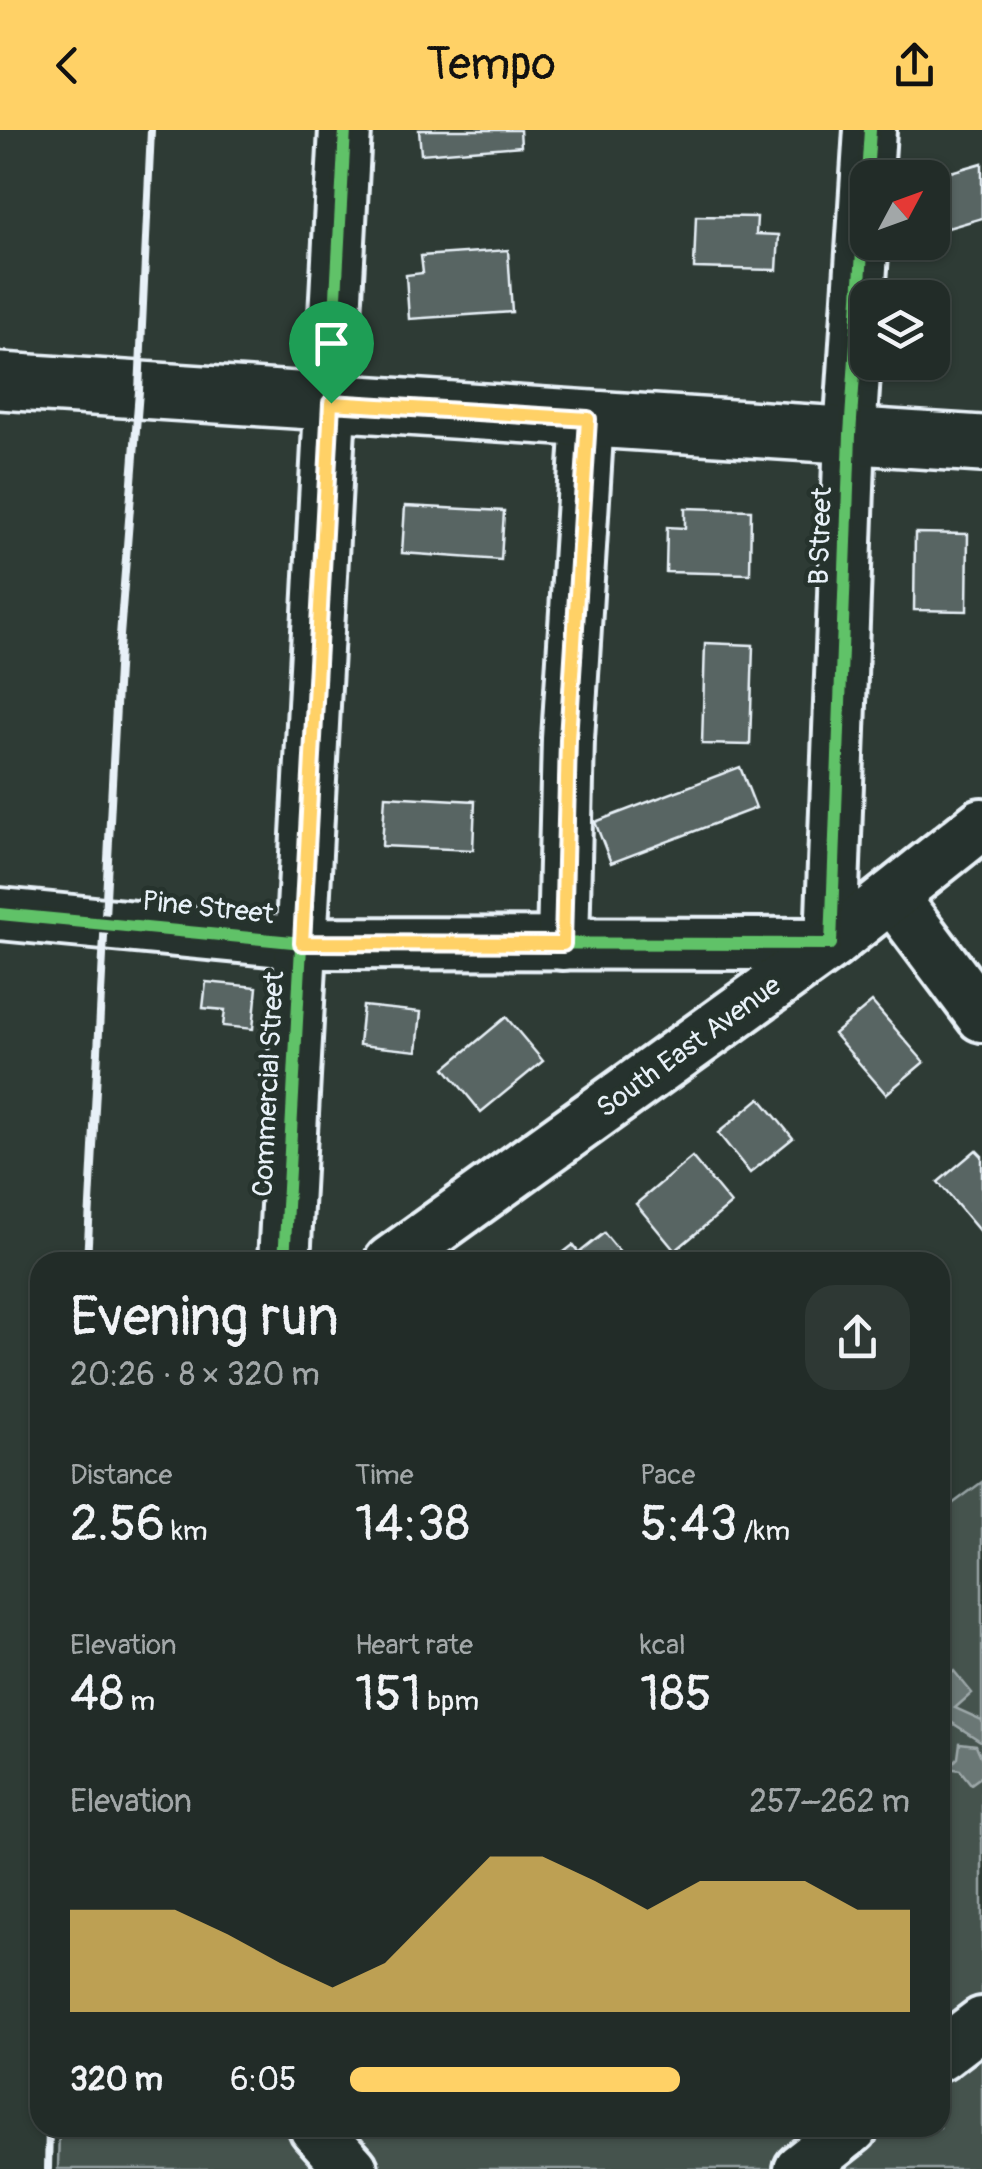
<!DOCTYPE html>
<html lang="en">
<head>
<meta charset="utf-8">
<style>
  :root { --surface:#222c28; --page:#2e3834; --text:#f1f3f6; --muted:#a2a7a8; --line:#3f4845; --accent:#ffd166 }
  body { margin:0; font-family:Pangolin,sans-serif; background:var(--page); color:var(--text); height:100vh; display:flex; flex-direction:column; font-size:38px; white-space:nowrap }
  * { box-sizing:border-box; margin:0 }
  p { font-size:32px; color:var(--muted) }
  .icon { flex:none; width:55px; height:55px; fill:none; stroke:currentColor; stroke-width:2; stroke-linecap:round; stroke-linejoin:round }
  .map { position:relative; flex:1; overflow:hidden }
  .panel { position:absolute; left:30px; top:1122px; width:920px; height:885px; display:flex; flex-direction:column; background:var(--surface); border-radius:30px; box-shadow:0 2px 8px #0004,0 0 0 2px var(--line) }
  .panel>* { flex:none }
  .needle { width:65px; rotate:49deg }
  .fabs { position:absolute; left:850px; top:30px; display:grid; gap:20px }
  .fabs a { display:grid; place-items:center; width:100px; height:100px; border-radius:20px; background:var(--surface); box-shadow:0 2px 8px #0004,0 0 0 2px var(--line); font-size:50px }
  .pin { position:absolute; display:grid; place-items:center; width:85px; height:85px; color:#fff; margin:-102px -42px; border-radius:50% 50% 50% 0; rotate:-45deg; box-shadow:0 0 10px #0007 }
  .pin .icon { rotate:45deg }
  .round { display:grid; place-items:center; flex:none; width:105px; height:105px; border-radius:30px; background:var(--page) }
  .head { display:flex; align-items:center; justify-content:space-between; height:170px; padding:0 40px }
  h1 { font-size:55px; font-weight:600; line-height:75px }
  .stats { display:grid; grid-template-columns:repeat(3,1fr); gap:15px; height:170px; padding:10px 40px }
  .stats div { display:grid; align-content:center }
  .stats b { font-size:50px; font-weight:600 }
  .stats small { font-size:28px; font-weight:400 }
  .stats p { font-size:28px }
  .chart { height:280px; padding:20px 40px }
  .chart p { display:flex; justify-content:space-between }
  .chart svg { width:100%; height:180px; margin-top:10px; fill:var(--accent); opacity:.7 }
  ul { padding:0 40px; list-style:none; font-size:32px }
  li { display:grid; grid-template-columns:160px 120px 1fr; align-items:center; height:75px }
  li i { height:25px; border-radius:12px; background:var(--accent) }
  header { display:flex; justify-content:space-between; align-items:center; height:130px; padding:0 40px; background:var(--accent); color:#111; font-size:45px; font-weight:600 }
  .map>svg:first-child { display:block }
  .green { fill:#45524e; stroke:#96a2a3; stroke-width:2.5 }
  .water { fill:#6b7775; stroke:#9da8a9; stroke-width:2.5 }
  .building { fill:#596563; stroke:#e8f1f8; stroke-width:2.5 }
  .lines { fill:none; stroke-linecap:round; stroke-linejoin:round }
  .minor-casing { stroke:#e8f1f8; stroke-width:58 }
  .major-casing { stroke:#e8f1f8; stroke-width:62 }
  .minor { stroke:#26332d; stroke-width:50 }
  .major { stroke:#26332d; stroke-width:55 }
  .rail { stroke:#e8f1f8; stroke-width:8 }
  .cycleway-casing { stroke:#26332d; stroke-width:19 }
  .cycleway { stroke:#61c268; stroke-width:12 }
  .route-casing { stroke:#fff; stroke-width:20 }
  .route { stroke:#ffd166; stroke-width:12 }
  .labels { text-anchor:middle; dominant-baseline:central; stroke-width:9; stroke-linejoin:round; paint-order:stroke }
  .street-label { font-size:28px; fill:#e8f1f8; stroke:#26332d }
</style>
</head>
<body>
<header><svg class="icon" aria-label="back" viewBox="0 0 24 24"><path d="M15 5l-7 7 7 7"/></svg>Tempo<svg class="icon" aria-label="share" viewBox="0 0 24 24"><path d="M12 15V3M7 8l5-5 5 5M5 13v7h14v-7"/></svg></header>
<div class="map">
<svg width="982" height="2039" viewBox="0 0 982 2039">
  <rect width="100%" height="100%" fill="#2e3b35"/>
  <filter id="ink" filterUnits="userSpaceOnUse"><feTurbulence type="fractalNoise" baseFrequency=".01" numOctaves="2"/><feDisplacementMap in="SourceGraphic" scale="20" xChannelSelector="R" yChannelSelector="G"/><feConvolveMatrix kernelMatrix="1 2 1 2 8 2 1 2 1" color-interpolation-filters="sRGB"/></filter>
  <g filter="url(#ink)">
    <!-- green -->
    <path class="green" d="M982,1352v687h-924l1,-41h881v-615z"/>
    <!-- water -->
    <g class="water">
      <path d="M954,1541l18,22 -17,15 27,12v22l-42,-27v-31z"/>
      <path d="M960,1613l16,2 6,14v17l-11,8 -11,-14 -12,-2 10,-10z"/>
    </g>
    <!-- building -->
    <g class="building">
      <path d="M419,0h101l1,16 -100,8z"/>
      <path d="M982,33v55l-34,10 -15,-51z"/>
      <path d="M696,86l61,1 -1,17 23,1 -2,35 -83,-2z"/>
      <path d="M508,120l4,62 -103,7 -3,-44 17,-2 -2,-17z"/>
      <path d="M405,376l99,5 -3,49 -99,-7z"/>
      <path d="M685,378l66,2 -1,64 -84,-2 1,-45 18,1z"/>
      <path d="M915,403l53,1 -1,77 -53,-1z"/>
      <path d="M705,513l48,2 -3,100 -48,-1z"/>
      <path d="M740,637l16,41 -145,55 -16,-41z"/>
      <path d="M385,666l90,5 -2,49 -91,-4z"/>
      <path d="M206,852l51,5 -4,42 -30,-3 2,-16 -22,-2z"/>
      <path d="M872,872l52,60 -38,32 -52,-60z"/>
      <path d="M363,876l58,6 -4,39 -58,-6z"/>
      <path d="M506,887l37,44 -62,51 -36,-44z"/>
      <path d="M760,968l33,40 -43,35 -32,-40z"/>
      <path d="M976,1020l6,6v78l-44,-52z"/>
      <path d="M692,1027l39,47 -56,47 -39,-47z"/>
      <path d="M604,1103l18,22 -9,7h-62l22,-17 6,8z"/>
    </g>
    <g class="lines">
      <!-- minor casing -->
      <g class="minor-casing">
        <g id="minor">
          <path d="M892,766l90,120"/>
          <path d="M0,784l303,29 528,1 19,-509 20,-305"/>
          <path d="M563,814l5,-205 20,-320"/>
          <path d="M284,1132l61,-1132"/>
          <path d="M390,1132l441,-318 151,-120"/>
          <path d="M940,1925l42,-32"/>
          <path d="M315,1998l37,41"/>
          <path d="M800,2039l52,-41"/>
        </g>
      </g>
      <!-- major casing -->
      <g class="major-casing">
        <path id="major" d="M0,251l982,63"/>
      </g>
      <!-- minor -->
      <use href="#minor" class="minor"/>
      <!-- major -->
      <use href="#major" class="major"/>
      <!-- rail -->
      <g class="rail">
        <path d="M87,1132l32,-613 20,-258 12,-261"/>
        <path d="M48,2039l1,-41"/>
      </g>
      <!-- cycleway casing -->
      <g class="cycleway-casing">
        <g id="cycleway">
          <path d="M0,784l303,29 528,1 19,-509 20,-305"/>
          <path d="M284,1132l61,-1132"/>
        </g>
      </g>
      <!-- cycleway -->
      <use href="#cycleway" class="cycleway"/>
    </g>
  </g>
  <g class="lines" filter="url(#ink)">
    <!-- route casing -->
    <g class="route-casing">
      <path id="route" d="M331,273l257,16 -20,320 -5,205 -261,-1z"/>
    </g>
    <!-- route -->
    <use href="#route" class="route"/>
  </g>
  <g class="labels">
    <!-- street labels -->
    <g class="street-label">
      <text transform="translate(821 406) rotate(-88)">B Street</text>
      <text transform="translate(208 778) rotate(6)">Pine Street</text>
      <text transform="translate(689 917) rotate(-36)">South East Avenue</text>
      <text transform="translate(269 954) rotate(-87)">Commercial Street</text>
    </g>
  </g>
</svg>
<div class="fabs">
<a><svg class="needle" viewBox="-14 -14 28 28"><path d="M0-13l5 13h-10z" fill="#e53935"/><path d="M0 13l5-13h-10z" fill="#a2a7a8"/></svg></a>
<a><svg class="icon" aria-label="layers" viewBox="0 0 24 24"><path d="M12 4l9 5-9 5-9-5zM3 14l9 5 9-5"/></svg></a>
</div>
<div class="pin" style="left:331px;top:273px;background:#1e9e55"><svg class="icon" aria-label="arrive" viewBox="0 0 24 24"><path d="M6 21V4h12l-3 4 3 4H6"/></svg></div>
<section class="panel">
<div class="head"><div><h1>Evening run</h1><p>20:26 · 8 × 320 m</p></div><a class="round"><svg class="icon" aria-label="share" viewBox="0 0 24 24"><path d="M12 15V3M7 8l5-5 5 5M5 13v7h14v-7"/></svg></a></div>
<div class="stats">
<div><p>Distance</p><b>2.56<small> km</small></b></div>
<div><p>Time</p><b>14:38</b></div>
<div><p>Pace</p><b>5:43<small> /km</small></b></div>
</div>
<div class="stats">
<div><p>Elevation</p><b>48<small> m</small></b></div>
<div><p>Heart rate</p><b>151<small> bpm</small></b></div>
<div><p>kcal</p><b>185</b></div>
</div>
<div class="chart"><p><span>Elevation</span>257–262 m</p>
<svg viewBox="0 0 160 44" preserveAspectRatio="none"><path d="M0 44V19L10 19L20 19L30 25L40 32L50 38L60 32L70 19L80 6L90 6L100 12L110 19L120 12L130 12L140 12L150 19L160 19V44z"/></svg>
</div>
<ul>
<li><b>320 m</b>6:05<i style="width:59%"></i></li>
</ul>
</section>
</div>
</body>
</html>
